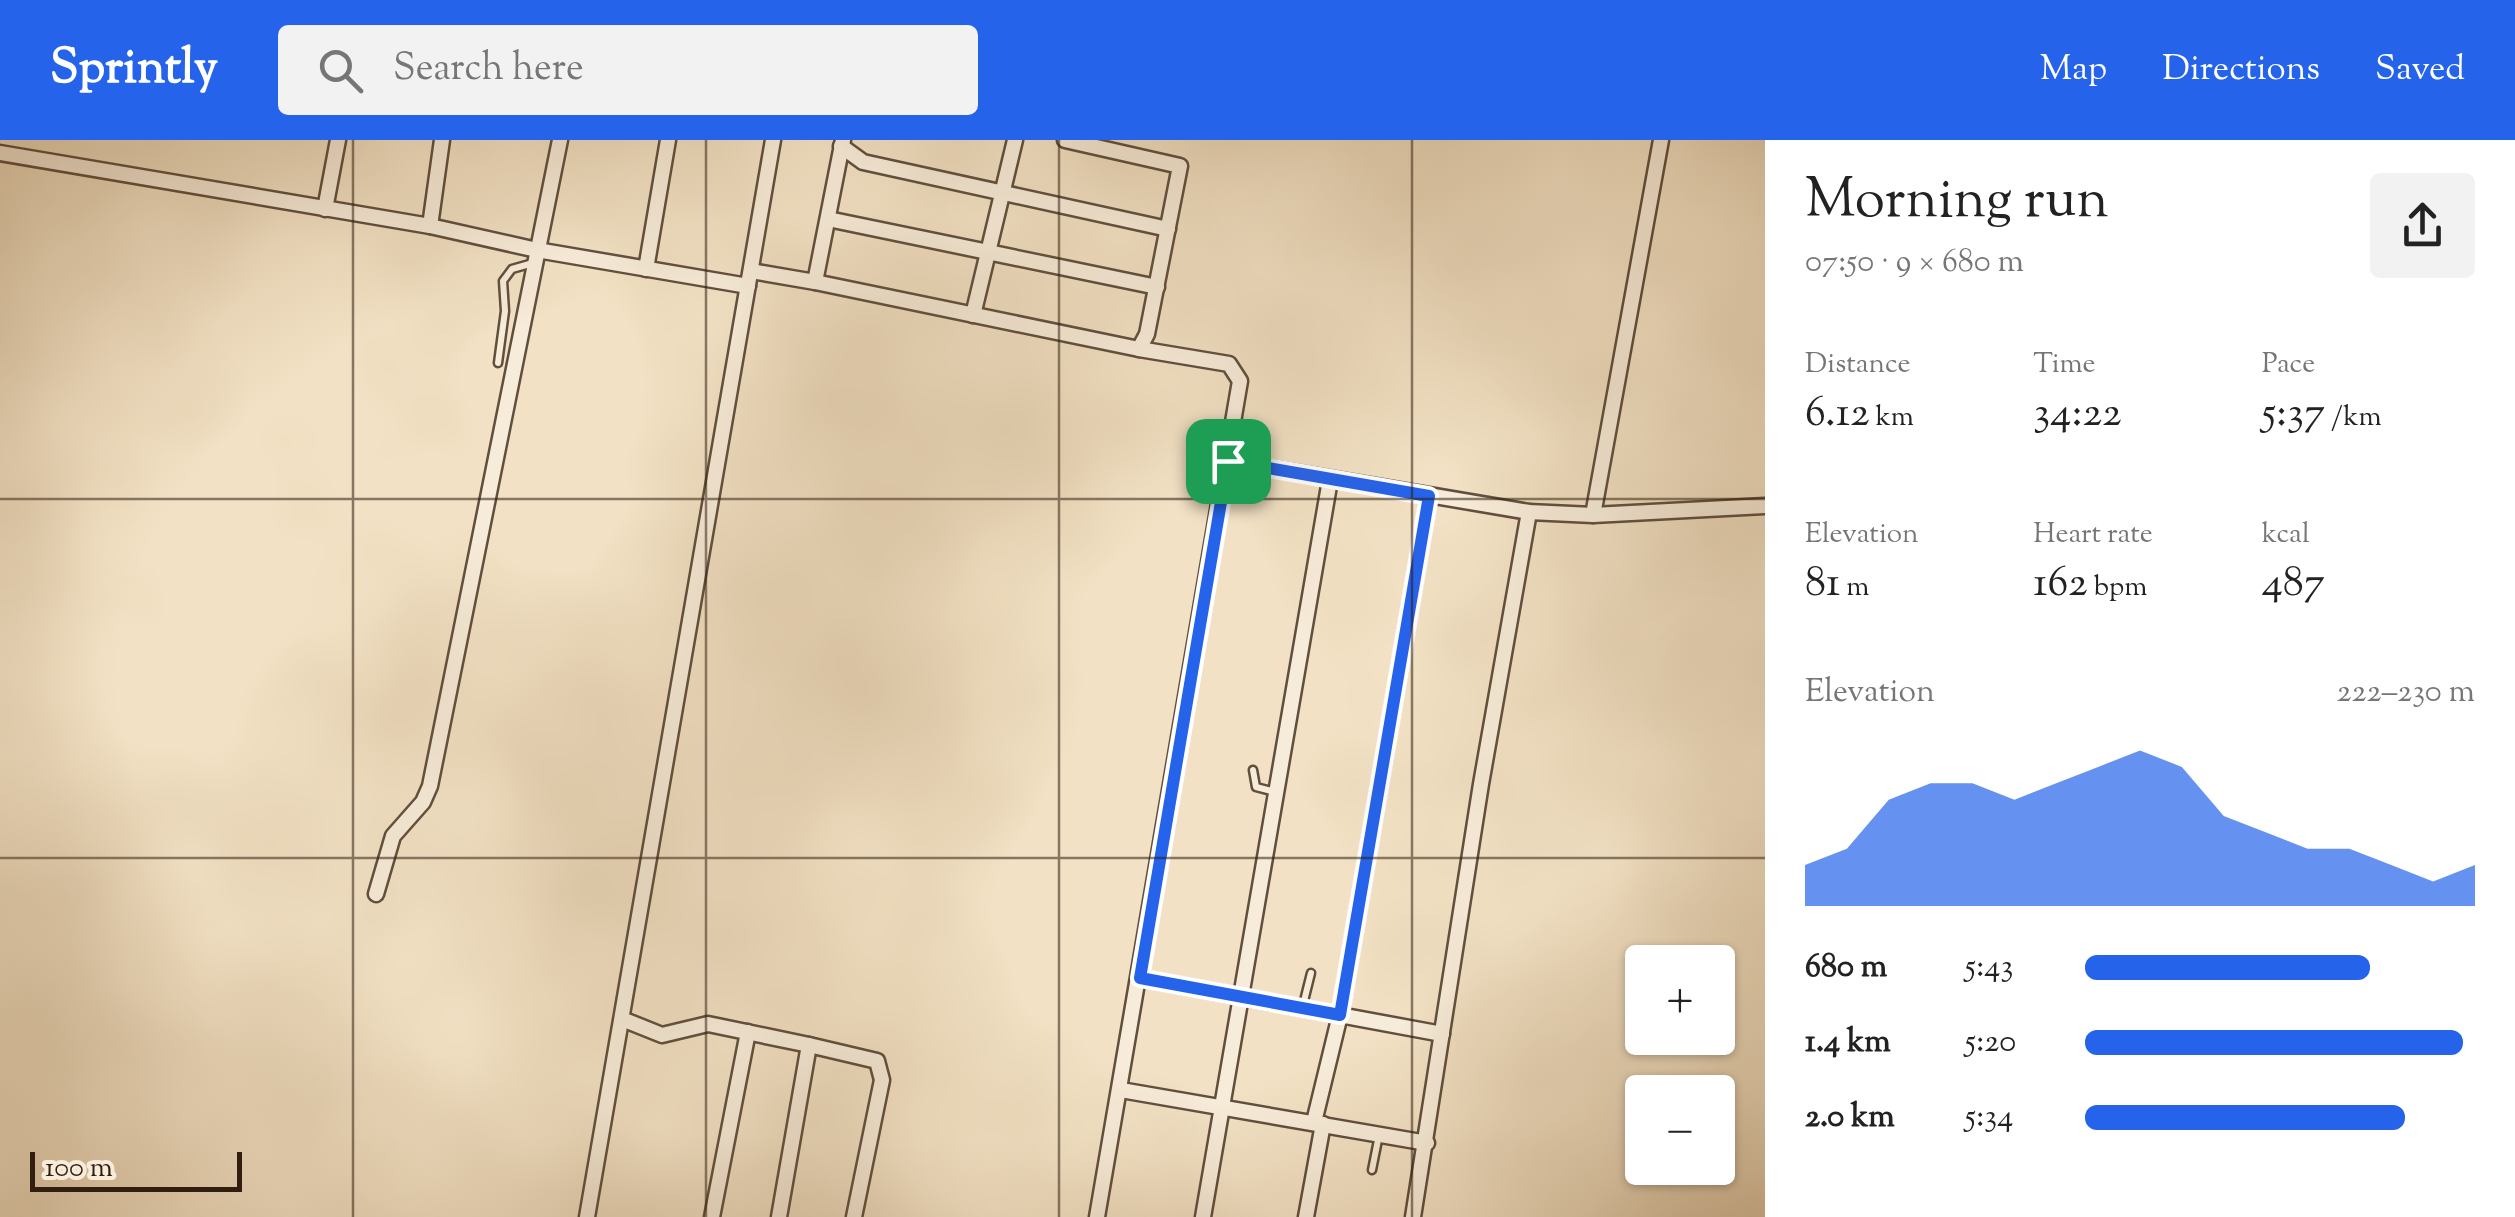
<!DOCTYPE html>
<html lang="en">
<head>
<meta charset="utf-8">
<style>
  :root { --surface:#fff; --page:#f2f2f2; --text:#222; --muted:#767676; --accent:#2563eb }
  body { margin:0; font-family:"Sorts Mill Goudy",serif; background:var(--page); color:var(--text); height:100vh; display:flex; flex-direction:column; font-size:38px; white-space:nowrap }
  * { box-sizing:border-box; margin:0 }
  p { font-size:32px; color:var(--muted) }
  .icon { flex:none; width:55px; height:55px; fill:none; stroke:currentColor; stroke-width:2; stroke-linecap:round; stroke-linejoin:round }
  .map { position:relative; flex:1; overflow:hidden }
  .sheet { display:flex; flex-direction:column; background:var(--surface); width:750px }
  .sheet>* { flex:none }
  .controls { position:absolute; left:1625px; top:805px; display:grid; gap:20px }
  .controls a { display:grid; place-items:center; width:110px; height:110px; border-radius:10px; background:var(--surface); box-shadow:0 2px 8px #0004; font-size:50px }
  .scale { position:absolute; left:30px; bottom:25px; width:212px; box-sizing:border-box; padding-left:10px; border:5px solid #311e10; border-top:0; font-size:28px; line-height:35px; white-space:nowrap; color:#311e10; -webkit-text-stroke:8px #f7ecd9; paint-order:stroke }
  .pin { position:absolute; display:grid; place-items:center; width:85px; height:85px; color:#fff; margin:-42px; border-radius:20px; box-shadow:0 5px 15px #0006 }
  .round { display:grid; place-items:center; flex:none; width:105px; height:105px; border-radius:10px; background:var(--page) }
  .overview { display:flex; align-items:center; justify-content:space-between; height:170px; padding:0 40px }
  h1 { font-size:55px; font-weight:600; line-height:75px }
  .stats { display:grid; grid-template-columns:repeat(3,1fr); gap:15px; height:170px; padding:10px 40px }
  .stats div { display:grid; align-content:center }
  .stats b { font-size:42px; font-weight:600 }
  .stats small { font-size:28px; font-weight:400 }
  .stats p { font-size:28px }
  .chart { height:280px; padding:20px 40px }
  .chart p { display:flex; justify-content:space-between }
  .chart svg { width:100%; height:180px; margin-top:10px; fill:var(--accent); opacity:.7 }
  ul { padding:0 40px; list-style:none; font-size:32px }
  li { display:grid; grid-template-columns:160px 120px 1fr; align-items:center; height:75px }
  li i { height:25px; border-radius:12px; background:var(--accent) }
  header { display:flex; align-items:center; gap:60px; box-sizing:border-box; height:140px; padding:0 50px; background:var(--accent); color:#fff }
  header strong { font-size:48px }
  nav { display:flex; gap:55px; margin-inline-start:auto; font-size:35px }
  .search { width:700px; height:90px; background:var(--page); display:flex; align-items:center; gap:25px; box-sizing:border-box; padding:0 35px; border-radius:10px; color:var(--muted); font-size:38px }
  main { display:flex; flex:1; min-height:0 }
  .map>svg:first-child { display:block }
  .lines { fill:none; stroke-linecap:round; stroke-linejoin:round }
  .service-casing { stroke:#614f3d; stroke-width:11 }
  .minor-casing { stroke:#614f3d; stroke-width:19 }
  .service { stroke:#f7ecd9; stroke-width:6 }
  .minor { stroke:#f7ecd9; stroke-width:14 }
  .route-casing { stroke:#fff; stroke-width:20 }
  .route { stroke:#2563eb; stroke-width:12 }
  .grid { fill:none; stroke:#311e10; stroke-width:2.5; stroke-opacity:0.55 }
</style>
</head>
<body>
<header>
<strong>Sprintly</strong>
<div class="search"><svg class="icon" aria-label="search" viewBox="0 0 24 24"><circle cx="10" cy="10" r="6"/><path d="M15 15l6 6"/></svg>Search here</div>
<nav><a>Map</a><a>Directions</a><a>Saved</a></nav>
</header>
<main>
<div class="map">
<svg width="1765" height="1077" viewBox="0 0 1765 1077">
  <rect width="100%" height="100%" fill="#f2e1c4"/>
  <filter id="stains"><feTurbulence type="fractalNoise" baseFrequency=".002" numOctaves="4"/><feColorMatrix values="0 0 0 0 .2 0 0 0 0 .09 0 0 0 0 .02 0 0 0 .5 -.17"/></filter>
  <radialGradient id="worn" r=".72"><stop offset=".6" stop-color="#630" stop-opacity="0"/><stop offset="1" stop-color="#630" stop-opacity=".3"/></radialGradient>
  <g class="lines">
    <!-- service casing -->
    <g class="service-casing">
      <g id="service">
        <path d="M498,223l7,-52 -2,-30 9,-12 21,-6"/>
        <path d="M1253,630l3,17 19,5"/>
        <path d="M1302,869l9,-36"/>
        <path d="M1372,1030l7,-35"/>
      </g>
    </g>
    <!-- minor casing -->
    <g class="minor-casing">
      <g id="minor">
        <path d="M843,0l-28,142 324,67 8,-15 33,-168 -115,-26"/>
        <path d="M841,6l22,16 305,67"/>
        <path d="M0,13l430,73 107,24 211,36"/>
        <path d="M325,69l13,-69"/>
        <path d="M828,79l329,68"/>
        <path d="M430,86l12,-86"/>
        <path d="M646,129l22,-129"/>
        <path d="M751,131l64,11"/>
        <path d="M973,175l42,-175"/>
        <path d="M1228,321l301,51 64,3 172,-9"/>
        <path d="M1593,375l68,-375"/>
        <path d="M376,754l17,-58 30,-34 7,-16 130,-646"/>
        <path d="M1140,838l302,56"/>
        <path d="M622,879l40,16 46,-11 101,21"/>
        <path d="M1121,950l306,53"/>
        <path d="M1314,982l26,-107 89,-519"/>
        <path d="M587,1077l186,-1077"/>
        <path d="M712,1077l36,-185"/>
        <path d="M779,1077l30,-172 68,16 5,19 -28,137"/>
        <path d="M1097,1077l143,-836 -11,-17 -90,-15"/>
        <path d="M1203,1077l127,-737"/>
        <path d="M1306,1077l17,-93"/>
        <path d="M1413,1077l68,-433 48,-272"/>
      </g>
    </g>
    <!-- service -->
    <use href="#service" class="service"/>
    <!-- minor -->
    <use href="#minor" class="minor"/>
  </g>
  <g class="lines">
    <!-- route casing -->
    <g class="route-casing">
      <path id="route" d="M1228,321l201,35 -89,519 -200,-37z"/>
    </g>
    <!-- route -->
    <use href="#route" class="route"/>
  </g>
  <!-- grid -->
  <path class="grid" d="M353,0v1077M706,0v1077M1059,0v1077M1412,0v1077M0,359h1765M0,718h1765"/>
  <rect width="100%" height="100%" filter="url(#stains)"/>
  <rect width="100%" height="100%" fill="url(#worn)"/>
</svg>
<div class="controls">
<a>+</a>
<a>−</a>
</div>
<div class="scale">100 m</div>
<div class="pin" style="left:1228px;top:321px;background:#1e9e55"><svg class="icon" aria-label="arrive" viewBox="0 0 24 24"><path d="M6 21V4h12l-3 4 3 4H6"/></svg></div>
</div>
<section class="sheet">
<div class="overview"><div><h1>Morning run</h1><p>07:50 · 9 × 680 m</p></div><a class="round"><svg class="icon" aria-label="share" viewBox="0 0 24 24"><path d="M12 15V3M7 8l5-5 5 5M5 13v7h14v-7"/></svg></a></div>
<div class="stats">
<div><p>Distance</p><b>6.12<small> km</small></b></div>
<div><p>Time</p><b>34:22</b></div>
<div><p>Pace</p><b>5:37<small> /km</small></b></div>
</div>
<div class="stats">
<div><p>Elevation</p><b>81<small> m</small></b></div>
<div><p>Heart rate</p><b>162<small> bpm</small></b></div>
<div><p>kcal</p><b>487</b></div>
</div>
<div class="chart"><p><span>Elevation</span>222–230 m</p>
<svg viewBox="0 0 160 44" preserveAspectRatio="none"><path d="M0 44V34L10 30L20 18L30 14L40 14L50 18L60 14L70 10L80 6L90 10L100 22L110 26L120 30L130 30L140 34L150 38L160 34V44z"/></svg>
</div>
<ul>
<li><b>680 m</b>5:43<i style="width:73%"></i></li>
<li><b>1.4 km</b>5:20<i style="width:97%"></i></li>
<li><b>2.0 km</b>5:34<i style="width:82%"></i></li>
</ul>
</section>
</main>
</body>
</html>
